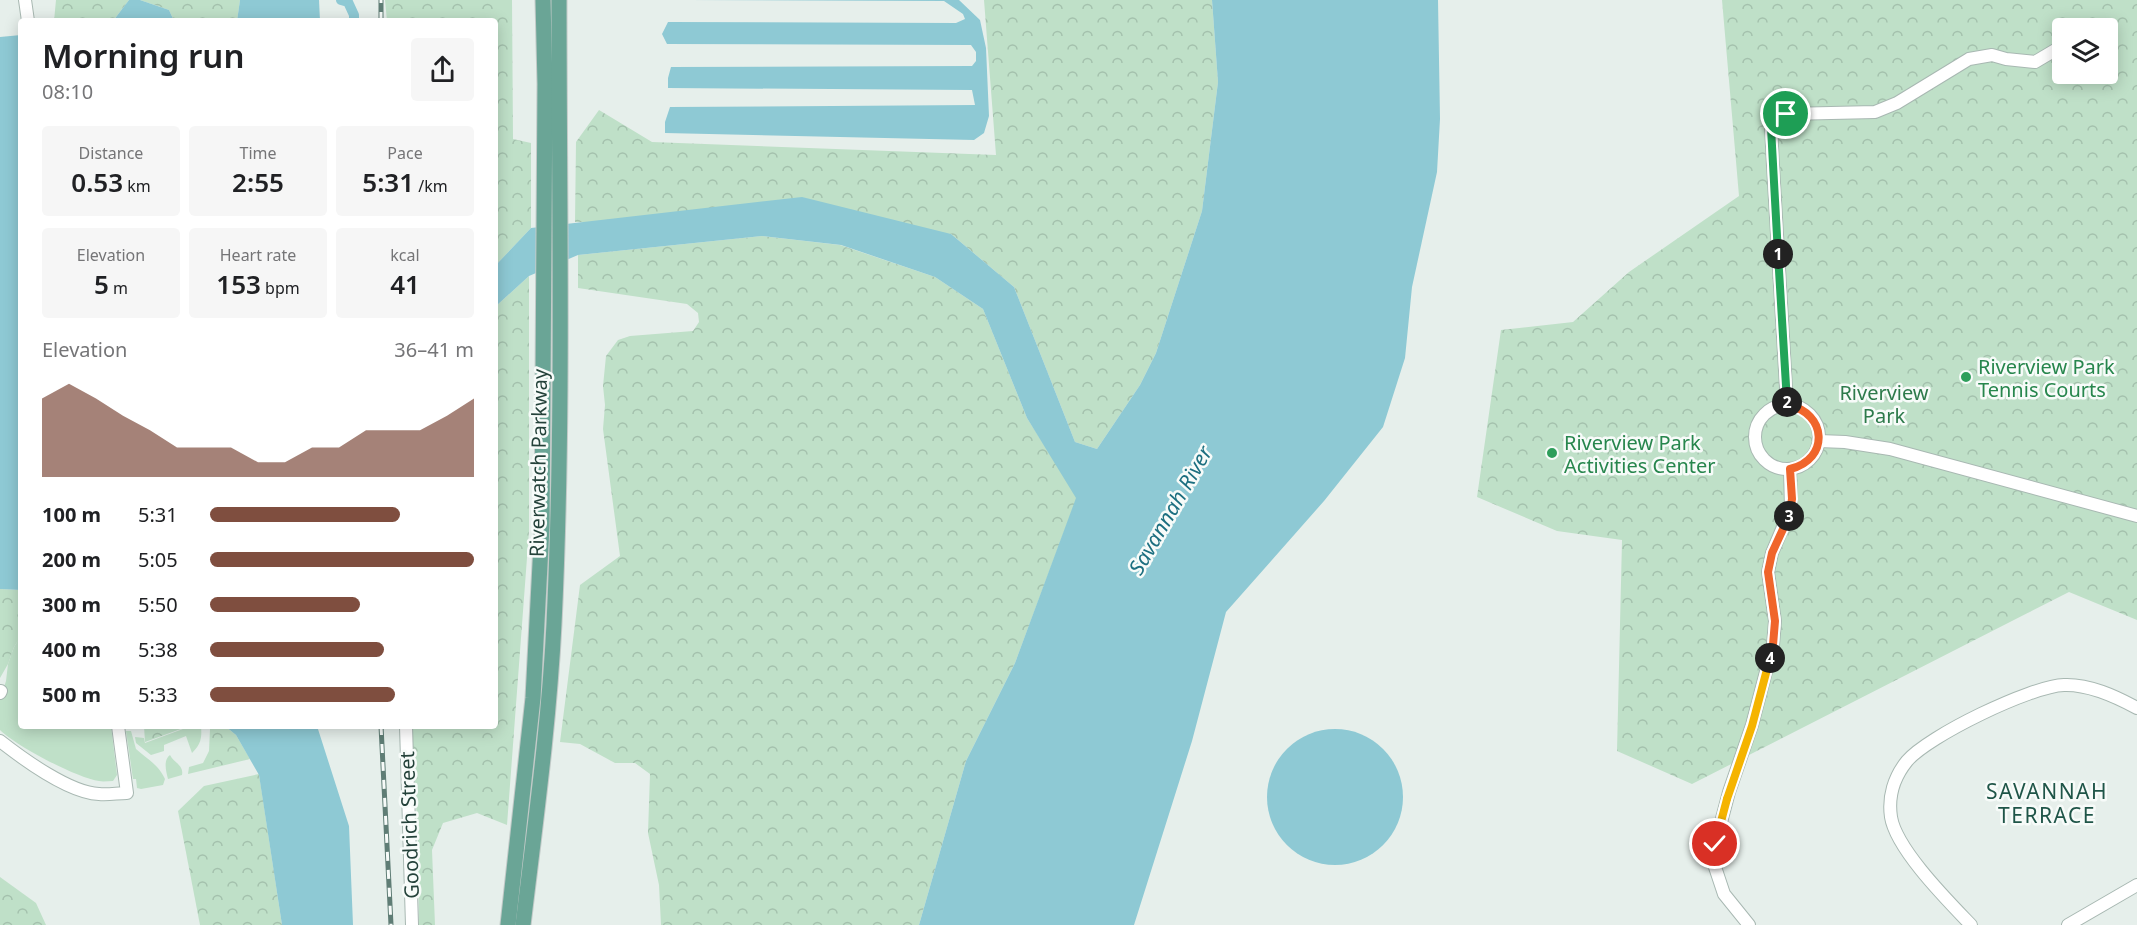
<!DOCTYPE html>
<html lang="en">
<head>
<meta charset="utf-8">
<style>
  :root { --surface:#fff; --page:#f6f6f6; --text:#202124; --muted:#757577; --accent:#7f4e3f }
  body { margin:0; font-family:"Noto Sans",sans-serif; background:var(--page); color:var(--text); height:100vh; display:flex; flex-direction:column; font-size:22px; white-space:nowrap }
  * { box-sizing:border-box; margin:0 }
  p { font-size:20px; color:var(--muted) }
  .icon { flex:none; width:33px; height:33px; fill:none; stroke:currentColor; stroke-width:2; stroke-linecap:round; stroke-linejoin:round }
  .map { position:relative; flex:1; overflow:hidden }
  .side { position:absolute; left:18px; top:18px; width:480px; height:711px; display:flex; flex-direction:column; background:var(--surface); border-radius:6px; box-shadow:0 3px 15px #0003 }
  .side>* { flex:none }
  .buttons { position:absolute; left:2052px; top:18px; display:grid; gap:12px }
  .buttons a { display:grid; place-items:center; width:66px; height:66px; border-radius:6px; background:var(--surface); box-shadow:0 3px 15px #0003; font-size:30px }
  .pin { position:absolute; display:grid; place-items:center; width:51px; height:51px; color:#fff; margin:-26px; border:3px solid #fff; border-radius:50%; box-shadow:0 2px 6px #0007 }
  .km { position:absolute; width:30px; height:30px; margin:-15px; border-radius:50%; background:#222; color:#fff; font-size:16px; line-height:30px; text-align:center }
  .round { display:grid; place-items:center; flex:none; width:63px; height:63px; border-radius:6px; background:var(--page) }
  .summary { display:flex; align-items:center; justify-content:space-between; height:102px; padding:0 24px }
  h1 { font-size:33px; font-weight:600; line-height:45px }
  .metrics { display:grid; grid-template-columns:repeat(3,1fr); gap:9px; height:102px; padding:6px 24px }
  .metrics div { display:grid; align-content:center; border-radius:6px; background:var(--page); text-align:center }
  .metrics b { font-size:26px; font-weight:600 }
  .metrics small { font-size:16px; font-weight:400 }
  .metrics p { font-size:16px }
  .chart { height:168px; padding:12px 24px }
  .chart p { display:flex; justify-content:space-between }
  .chart svg { width:100%; height:108px; margin-top:6px; fill:var(--accent); opacity:.7 }
  ul { padding:0 24px; list-style:none; font-size:20px }
  li { display:grid; grid-template-columns:96px 72px 1fr; align-items:center; height:45px }
  li i { height:15px; border-radius:8px; background:var(--accent) }
  .map>svg:first-child { display:block }
  .grass { fill:#bfe0c8 }
  .forest { fill:url(#forest-crowns); fill-rule:evenodd }
  .water { fill:#8ec9d4 }
  .lines { fill:none; stroke-linecap:round; stroke-linejoin:round }
  .canal { stroke:#8ec9d4; stroke-width:10 }
  .minor-casing { stroke:#a8b8b2; stroke-width:14 }
  .major-casing { stroke:#c2cac8; stroke-width:17 }
  .minor { stroke:#fff; stroke-width:12 }
  .major { stroke:#6aa596; stroke-width:15 }
  .rail-casing { stroke:#5f7d75; stroke-width:5 }
  .rail { stroke:#f7fbf9; stroke-width:3; stroke-dasharray:9; stroke-linecap:butt }
  .split-1-casing { stroke:#fff; stroke-width:12 }
  .split-2-casing { stroke:#fff; stroke-width:12 }
  .split-3-casing { stroke:#fff; stroke-width:12 }
  .split-4-casing { stroke:#fff; stroke-width:12 }
  .split-5-casing { stroke:#fff; stroke-width:12 }
  .split-6-casing { stroke:#fff; stroke-width:12 }
  .split-1 { stroke:#22a559; stroke-width:8 }
  .split-2 { stroke:#22a559; stroke-width:8 }
  .split-3 { stroke:#f0652b; stroke-width:8 }
  .split-4 { stroke:#f0652b; stroke-width:8 }
  .split-5 { stroke:#f5b400; stroke-width:8 }
  .split-6 { stroke:#f5b400; stroke-width:8 }
  .leisure-dot { fill:#2e9e5b; stroke:#f7fbf9; stroke-width:2 }
  .labels { text-anchor:middle; dominant-baseline:central; stroke-width:5; stroke-linejoin:round; paint-order:stroke }
  .leisure-label { font-size:20px; fill:#27864d; stroke:#f7fbf9; text-anchor:start }
  .park-label { font-size:20px; fill:#2d7a4b; stroke:#f7fbf9 }
  .street-label { font-size:20px; fill:#24423a; stroke:#f7fbf9 }
  .water-label { font-size:21px; font-style:italic; fill:#1c6f80; stroke:#f7fbf9 }
  .neighbourhood-label { font-size:21px; letter-spacing:1.5px; fill:#1f5548; stroke:#f7fbf9 }
</style>
</head>
<body>
<div class="map">
<svg width="2137" height="925" viewBox="0 0 2137 925">
  <defs>
    <pattern id="forest-crowns" width="20" height="18" patternUnits="userSpaceOnUse" patternTransform="scale(1.5)"><rect width="20" height="18" fill="#bfe0c8"/><path d="M2 6a3 3 0 1 1 6 0M12 15a3 3 0 1 1 6 0" fill="none" stroke="#a4c1ad"/></pattern>
  </defs>
  <rect width="100%" height="100%" fill="#e6efeb"/>
  <!-- grass -->
  <g class="grass">
    <path d="M21,636v90h90l6,49 -4,6c-5,0 -10,1 -14,0 -22,-3 -83,-35 -99,-51v-30l6,-19 2,-17 6,-17z"/>
    <path d="M191,726h10c1,12 0,18 -9,27l-6,-17 -22,9v6l-13,4 -15,-12 -1,-6 9,1 1,5z"/>
    <path d="M126,731h5l5,18c11,10 22,15 29,30l-2,6 -22,4 -4,-1 -1,-9h-3z"/>
    <path d="M170,755c4,8 14,10 12,20l-14,4c-2,-8 -5,-19 2,-24z"/>
  </g>
  <!-- forest -->
  <g class="forest">
    <path d="M56,0h73l-16,21h-59z"/>
    <path d="M140,0h100l-3,21h-63l-5,-11z"/>
    <path d="M385,0h127l1,139 18,4v85l-36,38v-245h-108z"/>
    <path d="M984,0h228l6,82 -16,129 -46,142 -16,32 -43,64 -22,-7 -61,-155 -63,-53 -376,-12 1,-80 23,-32 53,32 344,13z"/>
    <path d="M1722,0h415v620l-68,-28 -377,192 -75,-33 5,-211 -65,-9 -80,-34 24,-167 72,-8 56,-50 110,-76zM2062,28h46v46h-46z"/>
    <path d="M762,236l78,9 95,32 48,32 44,109 50,79 -62,166 -49,98 -47,164h-258l-2,-40 -11,-52 2,-59 -15,-11h-20l-35,-19 -20,-2 20,-157 40,-29 -17,-127 2,-24 -2,-19 3,-30 12,-16 12,-4 63,-5 6,-9 -1,-9 -11,-9 -109,-16v-33z"/>
    <path d="M529,276v255l-22,294 -30,-12 -34,10 -11,27 3,75h-16l-1,-84 -6,-115h83v-419z"/>
    <path d="M0,589l21,1v46l-7,11 -6,17 -8,14z"/>
    <path d="M144,726h45l-44,16z"/>
    <path d="M209,726h16l11,9 14,24 -62,15 1,-7 14,-4 6,-12 1,-22z"/>
    <path d="M259,774l23,151h-82l-22,-114 26,-25z"/>
    <path d="M0,877l36,26 10,22h-46z"/>
  </g>
  <!-- water -->
  <g class="water">
    <path d="M129,0h11l29,10 5,11h-61z"/>
    <path d="M240,0h79l1,21h-83z"/>
    <path d="M688,0h271l21,20 6,28 3,68 -5,17 -10,7 -309,-7v-11l5,-15 305,-2 -3,-15 -304,-2v-10l3,-11 301,-1 4,-5v-9l-5,-7 -304,-1 -5,-10 6,-12 288,1 9,-4 -2,-5 -19,-13z"/>
    <path d="M1212,0h226l2,119 -3,53 -25,115 -7,71 -22,69 -59,74 -98,111 -34,129 -58,184h-215l47,-164 49,-98 61,-165 -49,-80 -44,-109 -48,-32 -94,-32 -79,-9 -184,19 -49,21 -34,31v-41l36,-38 271,-31 149,37 63,53 61,155 22,7 43,-64 16,-32 46,-142 16,-129z"/>
    <path d="M21,35v51l-3,13 3,12v479l-21,-1v-552z"/>
    <path d="M225,726h92l32,100 4,99h-71l-23,-150 -23,-40z"/>
    <circle cx="1335" cy="797" r="68"/>
  </g>
  <g class="lines">
    <!-- canal -->
    <path class="canal" d="M341,0l7,2 6,13v6"/>
    <!-- minor casing -->
    <g class="minor-casing">
      <g id="minor">
        <path d="M25,0l3,21"/>
        <circle cx="1787" cy="437" r="32"/>
        <path d="M1787,405l-14,-239 -2,-39 3,-4 13,-9 88,-2 22,-9 72,-44 23,-4 14,4 29,3 27,-16"/>
        <path d="M1819,441l26,1 45,7 247,67"/>
        <path d="M0,693l1,-2"/>
        <path d="M406,726l6,199"/>
        <path d="M0,741c23,18 70,52 99,53 9,1 19,-1 28,-1l-9,-67"/>
        <path d="M1749,925l-25,-31 -9,-27v-22l14,-53 23,-67 21,-80 2,-24 -7,-49 4,-19 19,-45 -1,-39"/>
        <path d="M1971,925c-23,-24 -75,-76 -80,-108 -3,-20 3,-40 16,-56 21,-25 124,-75 157,-76 25,-1 51,11 73,23"/>
        <path d="M2068,925l69,-40"/>
      </g>
    </g>
    <!-- major casing -->
    <g class="major-casing">
      <g id="major">
        <path d="M508,925l25,-227 9,-172 3,-442 -2,-84"/>
        <path d="M523,925c12,-100 26,-200 31,-301 10,-208 5,-416 5,-624"/>
      </g>
    </g>
    <!-- minor -->
    <use href="#minor" class="minor"/>
    <!-- major -->
    <use href="#major" class="major"/>
    <!-- rail casing -->
    <g class="rail-casing">
      <g id="rail">
        <path d="M381,21v-21"/>
        <path d="M381,726l10,199"/>
      </g>
    </g>
    <!-- rail -->
    <use href="#rail" class="rail"/>
  </g>
  <g class="lines">
    <!-- split-1 casing -->
    <g class="split-1-casing">
      <path id="split-1" d="M1778,254l-7,-126 3,-5 12,-9"/>
    </g>
    <!-- split-2 casing -->
    <g class="split-2-casing">
      <path id="split-2" d="M1778,254l9,148"/>
    </g>
    <!-- split-3 casing -->
    <g class="split-3-casing">
      <path id="split-3" d="M1787,402l1,3c39,8 42,54 2,64l2,30 -3,17"/>
    </g>
    <!-- split-4 casing -->
    <g class="split-4-casing">
      <path id="split-4" d="M1770,658l3,-13 2,-24 -7,-49 4,-19 17,-37"/>
    </g>
    <!-- split-5 casing -->
    <g class="split-5-casing">
      <path id="split-5" d="M1727,799l25,-73 18,-68"/>
    </g>
    <!-- split-6 casing -->
    <g class="split-6-casing">
      <path id="split-6" d="M1715,844l12,-45"/>
    </g>
    <!-- split-1 -->
    <use href="#split-1" class="split-1"/>
    <!-- split-2 -->
    <use href="#split-2" class="split-2"/>
    <!-- split-3 -->
    <use href="#split-3" class="split-3"/>
    <!-- split-4 -->
    <use href="#split-4" class="split-4"/>
    <!-- split-5 -->
    <use href="#split-5" class="split-5"/>
    <!-- split-6 -->
    <use href="#split-6" class="split-6"/>
  </g>
  <!-- markers -->
  <g class="leisure-dot">
    <circle cx="1966" cy="377" r="6"/>
    <circle cx="1552" cy="453" r="6"/>
  </g>
  <g class="labels">
    <!-- leisure labels -->
    <g class="leisure-label">
      <text x="1978" y="366">Riverview Park<tspan x="1978" dy="23">Tennis Courts</tspan></text>
      <text x="1564" y="442">Riverview Park<tspan x="1564" dy="23">Activities Center</tspan></text>
    </g>
    <!-- park labels -->
    <g class="park-label">
      <text x="1884" y="392">Riverview<tspan x="1884" dy="23">Park</tspan></text>
    </g>
    <!-- street labels -->
    <g class="street-label">
      <text transform="translate(538 463) rotate(-89)">Riverwatch Parkway</text>
      <text transform="translate(409 825) rotate(-92)">Goodrich Street</text>
    </g>
    <!-- water labels -->
    <g class="water-label">
      <text transform="translate(1170 510) rotate(-60)">Savannah River</text>
    </g>
    <!-- neighbourhood labels -->
    <g class="neighbourhood-label">
      <text x="2047" y="791">SAVANNAH<tspan x="2047" dy="24">TERRACE</tspan></text>
    </g>
  </g>
</svg>
<div class="buttons">
<a><svg class="icon" aria-label="layers" viewBox="0 0 24 24"><path d="M12 4l9 5-9 5-9-5zM3 14l9 5 9-5"/></svg></a>
</div>
<div class="pin" style="left:1786px;top:114px;background:#1e9e55"><svg class="icon" aria-label="arrive" viewBox="0 0 24 24"><path d="M6 21V4h12l-3 4 3 4H6"/></svg></div>
<div class="pin" style="left:1715px;top:844px;background:#d93025"><svg class="icon" aria-label="check" viewBox="0 0 24 24"><path d="M5 12l5 5 9-10"/></svg></div>
<b class="km" style="left:1778px;top:254px">1</b>
<b class="km" style="left:1787px;top:402px">2</b>
<b class="km" style="left:1789px;top:516px">3</b>
<b class="km" style="left:1770px;top:658px">4</b>
<section class="side">
<div class="summary"><div><h1>Morning run</h1><p>08:10</p></div><a class="round"><svg class="icon" aria-label="share" viewBox="0 0 24 24"><path d="M12 15V3M7 8l5-5 5 5M5 13v7h14v-7"/></svg></a></div>
<div class="metrics">
<div><p>Distance</p><b>0.53<small> km</small></b></div>
<div><p>Time</p><b>2:55</b></div>
<div><p>Pace</p><b>5:31<small> /km</small></b></div>
</div>
<div class="metrics">
<div><p>Elevation</p><b>5<small> m</small></b></div>
<div><p>Heart rate</p><b>153<small> bpm</small></b></div>
<div><p>kcal</p><b>41</b></div>
</div>
<div class="chart"><p><span>Elevation</span>36–41 m</p>
<svg viewBox="0 0 160 44" preserveAspectRatio="none"><path d="M0 44V12L10 6L20 12L30 19L40 25L50 32L60 32L70 32L80 38L90 38L100 32L110 32L120 25L130 25L140 25L150 19L160 12V44z"/></svg>
</div>
<ul>
<li><b>100 m</b>5:31<i style="width:72%"></i></li>
<li><b>200 m</b>5:05<i style="width:100%"></i></li>
<li><b>300 m</b>5:50<i style="width:57%"></i></li>
<li><b>400 m</b>5:38<i style="width:66%"></i></li>
<li><b>500 m</b>5:33<i style="width:70%"></i></li>
</ul>
</section>
</div>
</body>
</html>
